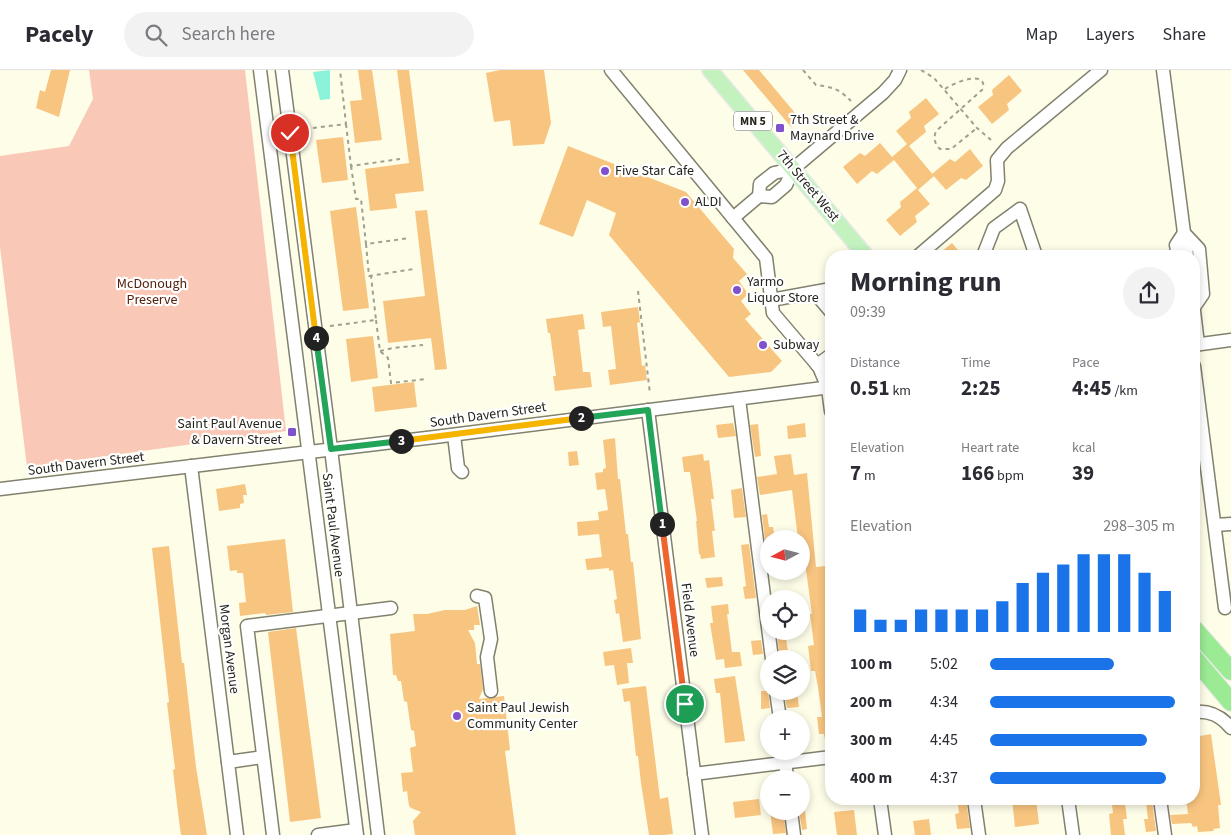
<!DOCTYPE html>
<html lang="en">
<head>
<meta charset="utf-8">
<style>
  :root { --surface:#fff; --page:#f2f2f3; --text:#2b2b33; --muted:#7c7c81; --line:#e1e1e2; --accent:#1a73e8 }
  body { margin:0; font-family:"Source Sans 3",sans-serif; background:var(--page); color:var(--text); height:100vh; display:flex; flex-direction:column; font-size:19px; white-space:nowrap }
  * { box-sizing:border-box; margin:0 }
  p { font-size:16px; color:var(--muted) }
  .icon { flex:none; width:28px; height:28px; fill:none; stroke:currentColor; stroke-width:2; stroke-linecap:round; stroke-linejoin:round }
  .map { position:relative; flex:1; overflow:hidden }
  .side { position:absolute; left:825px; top:180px; width:375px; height:555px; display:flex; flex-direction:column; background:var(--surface); border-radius:20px; box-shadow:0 2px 8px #0003 }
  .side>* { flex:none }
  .needle { width:32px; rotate:263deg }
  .tools { position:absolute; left:760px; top:460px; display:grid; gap:10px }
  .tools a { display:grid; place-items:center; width:50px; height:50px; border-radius:50%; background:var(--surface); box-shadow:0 2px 8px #0003; font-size:25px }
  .pin { position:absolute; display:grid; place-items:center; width:42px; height:42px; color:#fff; margin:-21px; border:2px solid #fff; border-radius:50%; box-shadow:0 1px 5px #0007 }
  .km { position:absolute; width:25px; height:25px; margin:-12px; border-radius:50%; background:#222; color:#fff; font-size:14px; line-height:25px; text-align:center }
  .round { display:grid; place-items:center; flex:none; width:52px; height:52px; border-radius:26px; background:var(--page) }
  .overview { display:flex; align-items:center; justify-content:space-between; height:85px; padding:0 25px }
  h1 { font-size:28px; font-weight:700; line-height:38px }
  .stats { display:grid; grid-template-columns:repeat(3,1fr); gap:8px; height:85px; padding:5px 25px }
  .stats div { display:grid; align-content:center }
  .stats b { font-size:21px; font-weight:700 }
  .stats small { font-size:14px; font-weight:400 }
  .stats p { font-size:14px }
  .chart { height:140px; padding:10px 25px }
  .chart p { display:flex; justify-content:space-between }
  .chart svg { width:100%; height:90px; margin-top:5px; stroke:var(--accent); stroke-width:6 }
  ul { padding:0 25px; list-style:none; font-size:16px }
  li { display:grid; grid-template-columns:80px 60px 1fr; align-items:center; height:38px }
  li i { height:12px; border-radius:6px; background:var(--accent) }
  header { display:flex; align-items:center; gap:30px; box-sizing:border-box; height:70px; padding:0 25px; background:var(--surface); border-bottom:1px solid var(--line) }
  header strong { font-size:24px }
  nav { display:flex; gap:28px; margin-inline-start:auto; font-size:18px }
  .search { width:350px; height:45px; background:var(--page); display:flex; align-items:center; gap:12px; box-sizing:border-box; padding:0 18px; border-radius:28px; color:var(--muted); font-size:19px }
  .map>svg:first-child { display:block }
  .green { fill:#f9c8b6 }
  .water { fill:#8af3d9 }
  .building { fill:#f8c580 }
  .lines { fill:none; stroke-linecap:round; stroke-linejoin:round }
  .minor-casing { stroke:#81816e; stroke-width:15 }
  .major-casing { stroke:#e9e9e8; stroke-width:18 }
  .highway-casing { stroke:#e9e9e8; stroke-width:20 }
  .path { stroke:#a0a091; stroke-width:2; stroke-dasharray:4 4; stroke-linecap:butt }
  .minor { stroke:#fff; stroke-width:12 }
  .major { stroke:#c3f2bf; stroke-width:15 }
  .highway { stroke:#9bea94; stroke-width:18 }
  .split-1-casing { stroke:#fff; stroke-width:10 }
  .split-2-casing { stroke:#fff; stroke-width:10 }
  .split-3-casing { stroke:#fff; stroke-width:10 }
  .split-4-casing { stroke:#fff; stroke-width:10 }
  .split-5-casing { stroke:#fff; stroke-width:10 }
  .split-1 { stroke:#f0652b; stroke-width:6 }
  .split-2 { stroke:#22a559; stroke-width:6 }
  .split-3 { stroke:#f5b400; stroke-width:6 }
  .split-4 { stroke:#22a559; stroke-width:6 }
  .split-5 { stroke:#f5b400; stroke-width:6 }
  .poi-dot { fill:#8051ca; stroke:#fff; stroke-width:2 }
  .labels { text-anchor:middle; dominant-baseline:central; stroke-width:4.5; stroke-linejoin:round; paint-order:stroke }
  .shield { fill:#fff; stroke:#666661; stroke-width:1 }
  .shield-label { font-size:12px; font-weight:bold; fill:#25251d }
  .poi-label { font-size:14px; fill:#25251d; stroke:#fff; text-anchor:start }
  .street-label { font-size:14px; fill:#25251d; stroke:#fff }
  .park-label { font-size:14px; fill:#53210d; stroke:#fff }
</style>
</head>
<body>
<header>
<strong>Pacely</strong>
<div class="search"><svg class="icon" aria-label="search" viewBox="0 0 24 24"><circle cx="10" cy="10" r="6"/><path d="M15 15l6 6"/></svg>Search here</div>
<nav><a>Map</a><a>Layers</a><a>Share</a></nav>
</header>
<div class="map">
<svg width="1231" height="765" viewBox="0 0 1231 765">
  <rect width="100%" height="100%" fill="#fdfde8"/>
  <!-- green -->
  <path class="green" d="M89,0h156l41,361 -259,36 -27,-220v-91l69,-10 24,-47z"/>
  <!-- water -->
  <path class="water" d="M330,0v29l-10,1 -7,-28z"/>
  <!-- building -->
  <g class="building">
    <path d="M51,0h19l-11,47 -23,-9 4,-18 5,2z"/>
    <path d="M358,0h14l10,70 -27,3 -5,-42 12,-1z"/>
    <path d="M397,0h12l15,121 -29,3 2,14 -27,3 -5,-42 44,-6z"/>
    <path d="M500,0h44l7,53 -7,21 -31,2 -3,-26 -16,2 -8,-49z"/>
    <path d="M743,0h16l41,49 -9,8z"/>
    <path d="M1009,5l13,16 -15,13 2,6 -17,14 -14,-17 15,-12 -1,-5z"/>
    <path d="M926,28l13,16 -15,12 2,6 -17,14 25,30 -16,14 12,14 -15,12 2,6 -17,14 -14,-16 15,-13 -1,-5 17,-14 -23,-28 -17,14 -5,-3 -15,13 -14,-17 17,-14 5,3 15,-13 12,14 15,-13 -11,-13 15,-13 -2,-6z"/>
    <path d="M343,67l5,43 -26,3 -6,-43z"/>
    <path d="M568,76l118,46 48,57 -1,9 14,16 -8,7 9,13 -7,7 10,13 -6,5 37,42 -11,11 -42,5 -120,-142 7,-22 -29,-13 -14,37 -34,-13z"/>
    <path d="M970,79l13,17 -17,14 -5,-2 -15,12 -14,-16 18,-15 5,3z"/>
    <path d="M356,137l13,101 -26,3 -13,-100z"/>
    <path d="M427,140l20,159 -12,1 -4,-32 -43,5 -5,-42 42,-5 -10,-85z"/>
    <path d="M952,173l11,13h-27z"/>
    <path d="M638,237l2,15 -3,1 5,43 3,-1 2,15 -37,5 -2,-15 8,-1 -5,-43 -8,1 -2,-15z"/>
    <path d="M583,244l2,15 -7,1 5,42h7l2,15 -37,4 -2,-15h3l-6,-43h-2l-2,-14z"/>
    <path d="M373,266l5,42 -27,4 -5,-43z"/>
    <path d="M414,312l3,25 -42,5 -3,-25z"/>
    <path d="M733,353l3,13 -18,2 -2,-13z"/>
    <path d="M805,353l1,14 -18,2 -1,-13z"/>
    <path d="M758,354l3,32 -6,1 -5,-32z"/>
    <path d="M615,368l3,41h2l6,55h2l3,28h2l8,77 -18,3 -4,-29 -3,1 -2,-14 3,-1 -4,-29 -4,1v-3l-22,2 -2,-11 17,-2 -3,-23 -21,2 -1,-14 22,-2 -1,-8 10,-2 -3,-21 -8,1 -2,-17 8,-1v-3l3,-1 -3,-28z"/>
    <path d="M577,381l2,14 -10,1 -1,-14z"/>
    <path d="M703,384l1,7 5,-1 5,39h-3l4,32h-3l3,26 -14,2 -1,-5h-1l-3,-33h1l-7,-49h-6l-2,-15z"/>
    <path d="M791,384l3,21 13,-2 9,94 9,-1 6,61v113h-6l-1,-6h-5l-2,-17h5l-4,-30 -3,-16h-4l-3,-25 6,-1 -4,-31h2l-9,-66 -2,1v-10h-3l-6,-49 -32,5 -3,-18 20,-3 -3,-18z"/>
    <path d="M245,414l2,11h-4l1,8 -4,1v4l-21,3 -3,-22z"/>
    <path d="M742,418l4,29 -12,1 -3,-28z"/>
    <path d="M767,444l2,13h4l2,12 -10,1 -3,-25z"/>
    <path d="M285,469l8,73 -27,3 -1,-2 -25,3 -1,-13 7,-1 -3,-29h-6v-3l-7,1 -3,-25z"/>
    <path d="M749,474l7,54 -11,1 -2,-12 3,-1 -5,-41z"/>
    <path d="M169,476l13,117h2l12,104 11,68h-26l-3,-22 -5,-43 2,-1 -8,-66 2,-1 -17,-154z"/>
    <path d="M722,507l1,9 -16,2 -2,-10z"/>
    <path d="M728,534l1,10h-2l5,38h8l2,14 -17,2 -1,-9 -8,1 -6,-37h3l-2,-17z"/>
    <path d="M477,536l3,19h-6v5h-6l7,13 2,21h3l3,25 -4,10 25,-3 6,54 -5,1 11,84h-101l-2,-14 8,-9 -10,-4 -2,-2 -2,-15 -4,1 -2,-19 12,-1 -3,-24 6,-2 -2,-15 -3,-1 -4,-28 -3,-1 -3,-20h-3l-2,-6h-3l-3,-41 25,-3 -2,-17h14l18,-4h20z"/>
    <path d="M296,558l25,190 -31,4 -22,-190z"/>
    <path d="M777,561h8l3,21 -9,1z"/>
    <path d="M761,570l2,14 -10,1 -2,-14z"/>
    <path d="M631,578l2,15h-6l2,20 -12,2 -3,-20 -9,1 -2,-14z"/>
    <path d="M735,606l10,65 -20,2 -5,-50h-4l-2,-14z"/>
    <path d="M646,616l14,113 8,-2 2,15 3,22 -9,1h-15l-8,-52 -3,-27h-2l-6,-55 -6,1 -2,-13z"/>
    <path d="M761,621h7l2,17 -9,1z"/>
    <path d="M784,621h13l2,16 -12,1z"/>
    <path d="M1211,664l10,71h-3l2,23 -7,1 1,2 -16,1 -1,-6 -4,1 -2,-4 -19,1 -2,-9 18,-1 -2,-15h8v-62z"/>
    <path d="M759,729l2,16 -26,3 -2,-16z"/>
    <path d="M957,729h9l4,29 -13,1 -2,-15 4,-1z"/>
    <path d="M1012,729h24l3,25 -24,3z"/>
    <path d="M1152,731l4,30 -10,1 -2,-13h4l-2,-17z"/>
    <path d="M1125,733l2,16h-4l2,16h-14l-2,-21 4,-1 -1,-8z"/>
    <path d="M854,740l3,25h-20l-3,-23z"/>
    <path d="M770,741h13l3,22 -13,1z"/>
    <path d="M799,741h6l2,18 -5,1z"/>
    <path d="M929,749l2,16h-16l-2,-14z"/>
  </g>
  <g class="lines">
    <!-- minor casing -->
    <g class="minor-casing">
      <g id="minor">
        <path d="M260,0l97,765"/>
        <path d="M282,0l49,379 47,386"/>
        <path d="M611,0l155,188 7,55 46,54 9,21 3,23"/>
        <path d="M1163,0l24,186"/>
        <path d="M759,126l1,-12 14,-11 19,-4"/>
        <path d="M733,148l26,-22 13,1 14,-12 7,-16 90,-76 12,-13 5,-10"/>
        <path d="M918,186l77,-66 3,-9 -1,-21 10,-12 94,-78"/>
        <path d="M983,186l11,-28 26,-19 16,47"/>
        <path d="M1178,186l-2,-11 8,-12 15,16 4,45 -9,13"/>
        <path d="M815,223l16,19"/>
        <path d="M771,230l60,-11"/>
        <path d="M1194,241l4,33"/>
        <path d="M1194,275l37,-5"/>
        <path d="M817,295l14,-10"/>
        <path d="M1194,296l31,242"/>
        <path d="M739,329l33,260"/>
        <path d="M648,340l54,425"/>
        <path d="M454,365l4,33 4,4"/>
        <path d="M191,396l46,369"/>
        <path d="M0,419l435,-52 396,-50"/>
        <path d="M1215,455l16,-1"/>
        <path d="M477,526l8,2 6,41 -4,18 4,34"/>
        <path d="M776,621l4,28"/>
        <path d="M1194,642c16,-2 27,4 37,16"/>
        <path d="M784,681l3,28"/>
        <path d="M228,692l35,-5"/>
        <path d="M694,704l137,-17"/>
        <path d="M880,729l5,36"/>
        <path d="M974,729l5,36"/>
        <path d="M1068,729l5,36"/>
        <path d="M1160,729l5,36"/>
        <path d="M791,741l3,24"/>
        <path d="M273,765l-26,-209 144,-18"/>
        <path d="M318,765l38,-5"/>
      </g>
    </g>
    <!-- major casing -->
    <g class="major-casing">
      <path id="major" d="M710,0l156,186"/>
    </g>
    <!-- highway casing -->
    <g class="highway-casing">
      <g id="highway">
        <path d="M1194,559l37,42"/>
        <path d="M1194,588l37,44"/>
      </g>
    </g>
    <!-- path -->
    <g class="path">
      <path d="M803,0l13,15c17,2 23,4 35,16"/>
      <path d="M921,0l13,8 43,50 14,12"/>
      <path d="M945,19c12,-8 42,-19 38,0l-47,42c-3,8 -1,13 4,18h11l26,-21"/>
      <path d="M346,54l5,42 49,-7"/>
      <path d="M305,59l41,-5 -6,-54"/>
      <path d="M351,96l5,33h5l5,45 44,-6"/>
      <path d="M366,174l3,32 45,-7"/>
      <path d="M638,221l12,103"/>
      <path d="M376,250l4,31 8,7 3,25 36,-4"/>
      <path d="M330,256l46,-6 -5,-44"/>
      <path d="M380,281l13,-3 30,-3"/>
    </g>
    <!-- minor -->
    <use href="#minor" class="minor"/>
    <!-- major -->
    <use href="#major" class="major"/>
    <!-- highway -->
    <use href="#highway" class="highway"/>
  </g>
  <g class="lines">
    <!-- split-1 casing -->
    <g class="split-1-casing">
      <path id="split-1" d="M662,454l23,180"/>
    </g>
    <!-- split-2 casing -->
    <g class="split-2-casing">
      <path id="split-2" d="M581,348l67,-8 14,114"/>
    </g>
    <!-- split-3 casing -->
    <g class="split-3-casing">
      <path id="split-3" d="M401,371l180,-23"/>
    </g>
    <!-- split-4 casing -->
    <g class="split-4-casing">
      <path id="split-4" d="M316,268l15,111 70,-8"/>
    </g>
    <!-- split-5 casing -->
    <g class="split-5-casing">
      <path id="split-5" d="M290,63l26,205"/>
    </g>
    <!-- split-1 -->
    <use href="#split-1" class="split-1"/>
    <!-- split-2 -->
    <use href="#split-2" class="split-2"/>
    <!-- split-3 -->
    <use href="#split-3" class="split-3"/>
    <!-- split-4 -->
    <use href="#split-4" class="split-4"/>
    <!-- split-5 -->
    <use href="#split-5" class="split-5"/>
  </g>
  <!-- markers -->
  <g class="poi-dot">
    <rect x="775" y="53" width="10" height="10" rx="2.5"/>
    <circle cx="605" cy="101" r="5"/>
    <circle cx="685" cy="132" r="5"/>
    <circle cx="737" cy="220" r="5"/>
    <circle cx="763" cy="275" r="5"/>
    <rect x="287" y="357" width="10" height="10" rx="2.5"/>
    <circle cx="457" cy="646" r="5"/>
  </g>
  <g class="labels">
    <!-- shield labels -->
    <rect class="shield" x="734" y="41.5" width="38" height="19" rx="4"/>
    <g class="shield-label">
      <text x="753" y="51">MN 5</text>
    </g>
    <!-- poi labels -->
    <g class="poi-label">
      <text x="790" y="50">7th Street &amp;<tspan x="790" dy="16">Maynard Drive</tspan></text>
      <text x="615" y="101">Five Star Cafe</text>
      <text x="695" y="132">ALDI</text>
      <text x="747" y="212">Yarmo<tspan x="747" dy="16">Liquor Store</tspan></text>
      <text x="773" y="275">Subway</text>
      <text x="282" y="354" text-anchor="end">Saint Paul Avenue<tspan x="282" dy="16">&amp; Davern Street</tspan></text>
      <text x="467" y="638">Saint Paul Jewish<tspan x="467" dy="16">Community Center</tspan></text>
    </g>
    <!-- street labels -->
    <g class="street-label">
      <text transform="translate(808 116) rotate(50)">7th Street West</text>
      <text transform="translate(488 345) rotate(-8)">South Davern Street</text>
      <text transform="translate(86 394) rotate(-7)">South Davern Street</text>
      <text transform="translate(333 455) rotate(83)">Saint Paul Avenue</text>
      <text transform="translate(690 550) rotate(83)">Field Avenue</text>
      <text transform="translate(229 579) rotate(83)">Morgan Avenue</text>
    </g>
    <!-- park labels -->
    <g class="park-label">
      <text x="152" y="214">McDonough<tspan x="152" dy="16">Preserve</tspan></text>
    </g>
  </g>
</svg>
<div class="tools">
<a><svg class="needle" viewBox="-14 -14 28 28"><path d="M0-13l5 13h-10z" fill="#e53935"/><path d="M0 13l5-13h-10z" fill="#7c7c81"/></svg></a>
<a><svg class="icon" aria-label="locate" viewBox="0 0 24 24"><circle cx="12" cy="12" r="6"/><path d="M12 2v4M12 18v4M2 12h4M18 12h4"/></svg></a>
<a><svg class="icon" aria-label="layers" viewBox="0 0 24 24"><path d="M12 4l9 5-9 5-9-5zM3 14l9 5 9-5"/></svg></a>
<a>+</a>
<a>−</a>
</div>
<div class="pin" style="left:685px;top:634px;background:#1e9e55"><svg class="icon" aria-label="arrive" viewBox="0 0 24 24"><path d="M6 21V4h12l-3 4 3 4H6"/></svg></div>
<div class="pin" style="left:290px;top:63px;background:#d93025"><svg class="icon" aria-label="check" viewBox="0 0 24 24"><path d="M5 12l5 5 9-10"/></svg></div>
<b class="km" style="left:662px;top:454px">1</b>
<b class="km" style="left:581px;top:348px">2</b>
<b class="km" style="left:401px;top:371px">3</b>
<b class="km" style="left:316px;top:268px">4</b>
<section class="side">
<div class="overview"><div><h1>Morning run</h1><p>09:39</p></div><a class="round"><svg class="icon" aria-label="share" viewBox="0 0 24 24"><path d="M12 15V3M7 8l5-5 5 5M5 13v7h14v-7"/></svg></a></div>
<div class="stats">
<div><p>Distance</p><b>0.51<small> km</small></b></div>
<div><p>Time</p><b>2:25</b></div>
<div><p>Pace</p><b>4:45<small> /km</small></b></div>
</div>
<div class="stats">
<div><p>Elevation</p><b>7<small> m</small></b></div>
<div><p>Heart rate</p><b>166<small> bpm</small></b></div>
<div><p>kcal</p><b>39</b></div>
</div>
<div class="chart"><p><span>Elevation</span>298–305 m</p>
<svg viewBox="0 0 160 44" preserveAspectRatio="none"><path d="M5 44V33M15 44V38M25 44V38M35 44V33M45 44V33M55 44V33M65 44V33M75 44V29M85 44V20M95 44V15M105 44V11M115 44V6M125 44V6M135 44V6M145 44V15M155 44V24"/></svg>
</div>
<ul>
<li><b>100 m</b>5:02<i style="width:67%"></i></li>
<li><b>200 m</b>4:34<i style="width:100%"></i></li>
<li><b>300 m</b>4:45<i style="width:85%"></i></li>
<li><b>400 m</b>4:37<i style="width:95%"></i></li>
</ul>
</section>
</div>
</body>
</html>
